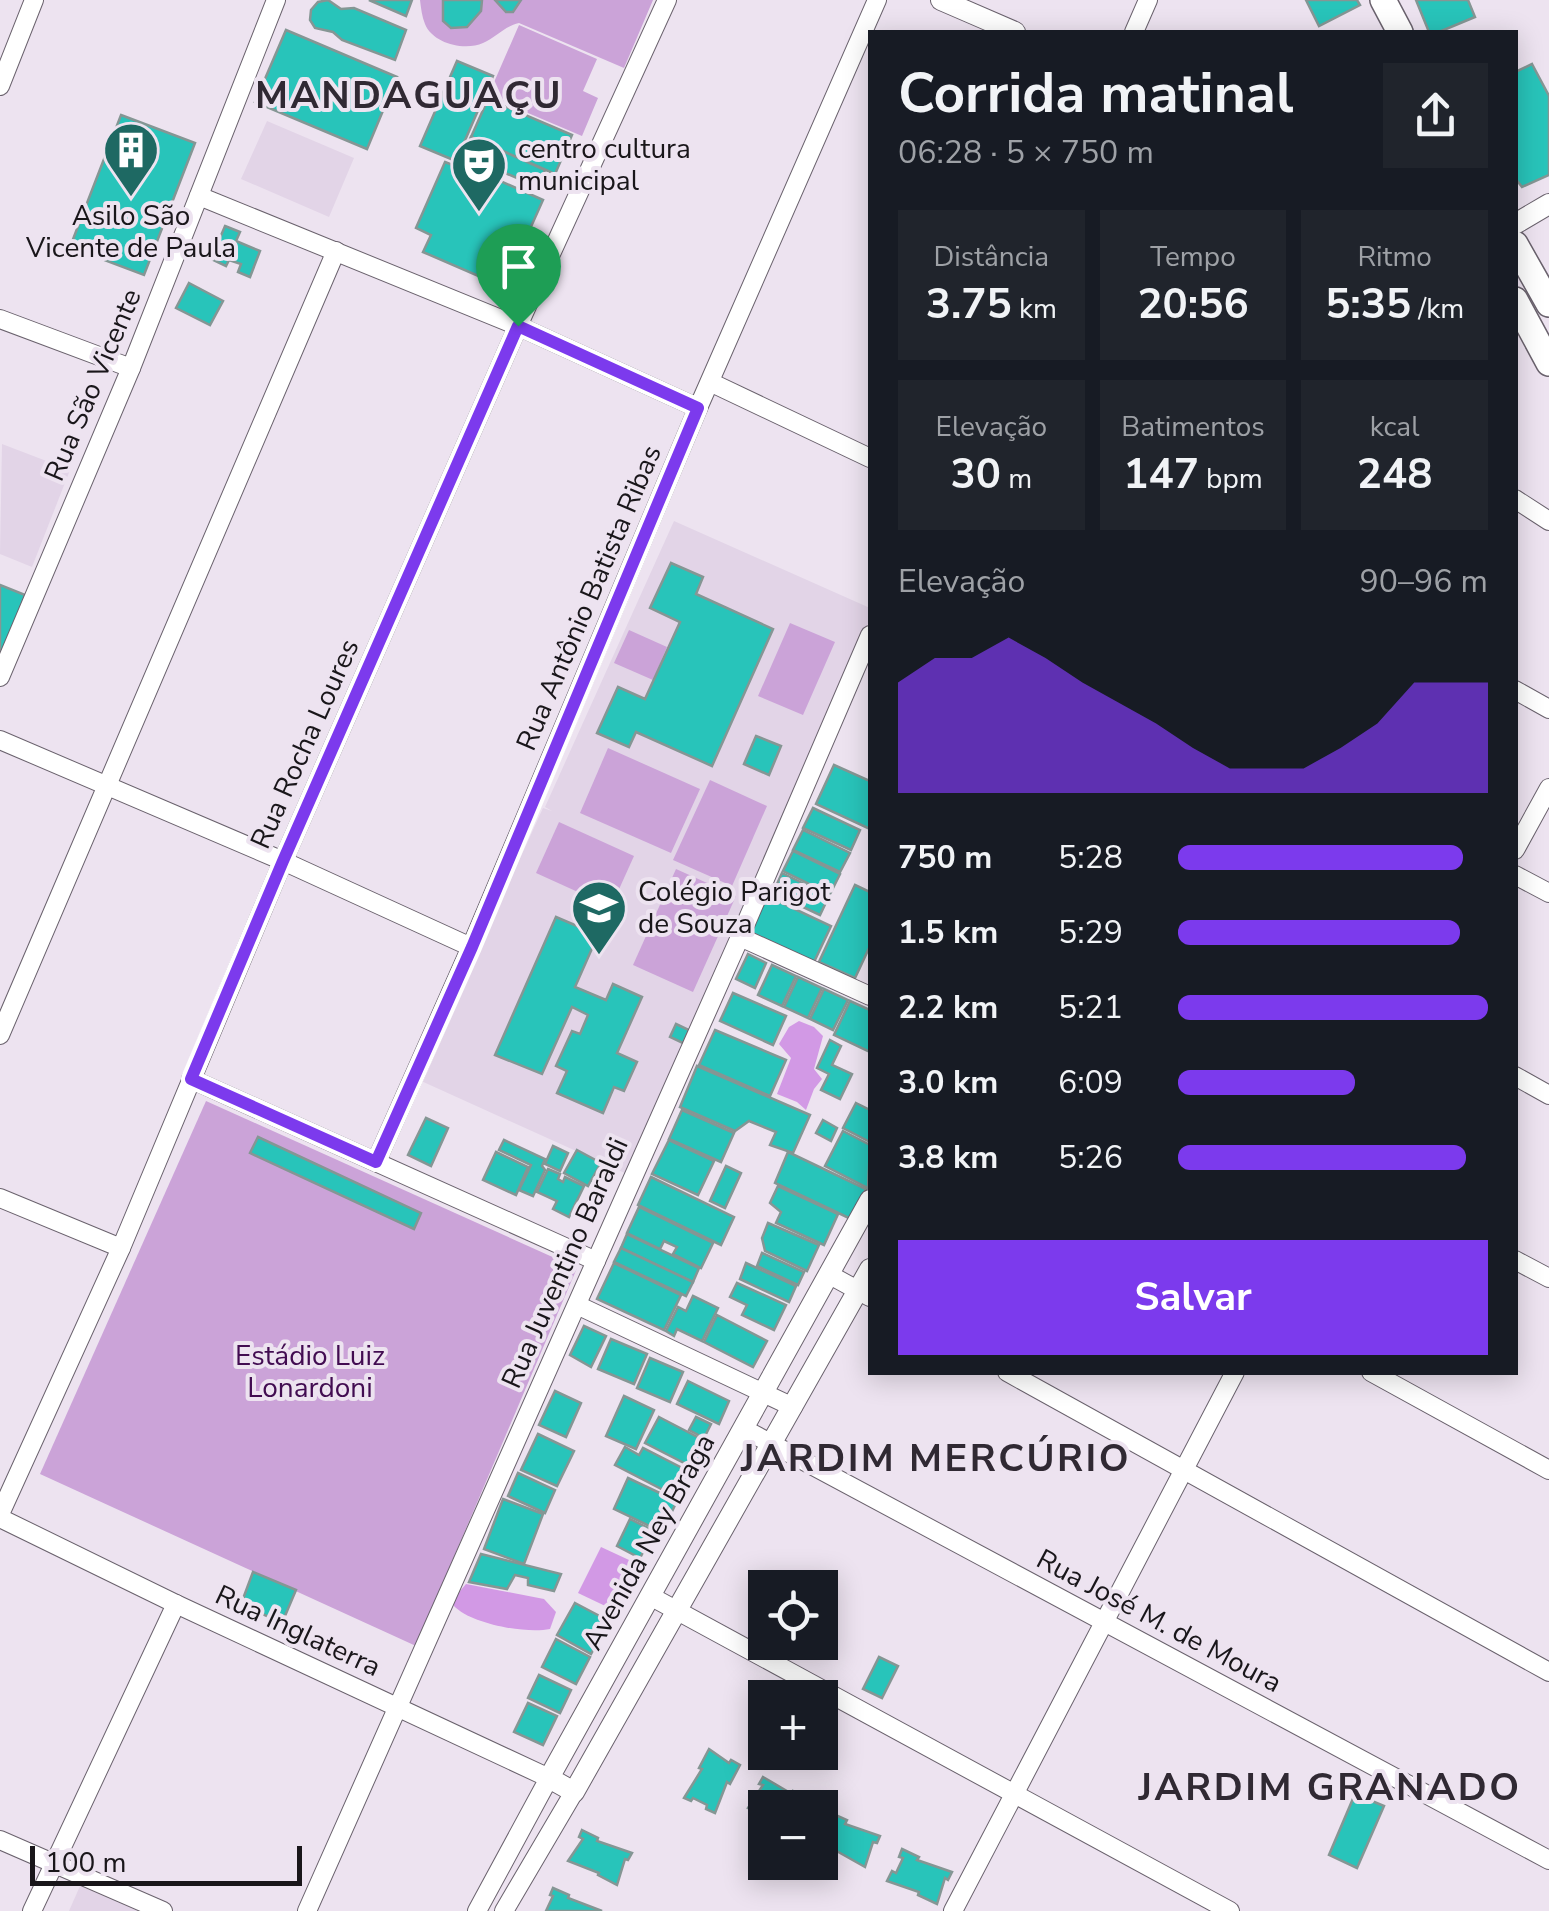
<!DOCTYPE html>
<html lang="pt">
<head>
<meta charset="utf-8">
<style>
  :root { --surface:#171b24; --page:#20242c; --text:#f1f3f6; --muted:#9ea1a6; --accent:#7c3aed }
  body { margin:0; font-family:"Nunito Sans",sans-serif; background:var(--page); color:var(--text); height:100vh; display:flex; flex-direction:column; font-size:38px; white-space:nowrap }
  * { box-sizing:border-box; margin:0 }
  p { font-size:32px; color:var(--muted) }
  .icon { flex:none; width:55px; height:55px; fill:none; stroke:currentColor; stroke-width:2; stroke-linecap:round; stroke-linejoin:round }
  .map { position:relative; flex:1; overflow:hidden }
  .drawer { position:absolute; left:868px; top:30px; width:650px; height:1345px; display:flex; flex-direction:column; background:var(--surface); border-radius:0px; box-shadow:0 5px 25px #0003 }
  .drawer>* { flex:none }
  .buttons { position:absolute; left:748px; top:1570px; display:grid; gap:20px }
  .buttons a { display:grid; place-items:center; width:90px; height:90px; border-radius:0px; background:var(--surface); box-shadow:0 5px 25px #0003; font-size:50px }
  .scale { position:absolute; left:30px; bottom:25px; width:272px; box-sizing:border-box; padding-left:10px; border:5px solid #19161a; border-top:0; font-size:28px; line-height:35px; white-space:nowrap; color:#19161a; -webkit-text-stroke:8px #ede3f0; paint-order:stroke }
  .pin { position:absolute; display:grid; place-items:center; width:85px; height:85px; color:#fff; margin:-102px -42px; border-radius:50% 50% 50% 0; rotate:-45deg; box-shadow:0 0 10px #0007 }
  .pin .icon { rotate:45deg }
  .round { display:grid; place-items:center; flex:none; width:105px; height:105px; border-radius:0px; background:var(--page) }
  .head { display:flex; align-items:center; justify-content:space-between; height:170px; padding:0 30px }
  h1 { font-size:55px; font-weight:700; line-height:75px }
  .stats { display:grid; grid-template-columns:repeat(3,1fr); gap:15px; height:170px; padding:10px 30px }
  .stats div { display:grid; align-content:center; border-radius:0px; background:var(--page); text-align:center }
  .stats b { font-size:42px; font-weight:700 }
  .stats small { font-size:28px; font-weight:400 }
  .stats p { font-size:28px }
  .chart { height:280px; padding:20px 30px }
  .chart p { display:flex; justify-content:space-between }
  .chart svg { width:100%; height:180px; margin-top:10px; fill:var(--accent); opacity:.7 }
  .primary-button { display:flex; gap:20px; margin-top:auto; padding:20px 30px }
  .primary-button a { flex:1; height:115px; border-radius:0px; background:var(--accent); color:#fff; font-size:40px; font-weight:700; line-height:115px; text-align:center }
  ul { padding:0 30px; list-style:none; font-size:32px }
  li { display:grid; grid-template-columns:160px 120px 1fr; align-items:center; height:75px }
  li i { height:25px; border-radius:12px; background:var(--accent) }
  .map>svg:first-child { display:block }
  .built { fill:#e2d4e7 }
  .green { fill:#cba3d8 }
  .forest { fill:#d299e5 }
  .building { fill:#28c4ba; stroke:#859694; stroke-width:2.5 }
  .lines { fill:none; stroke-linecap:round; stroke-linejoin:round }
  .minor-casing { stroke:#6a626d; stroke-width:20 }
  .tertiary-casing { stroke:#6a626d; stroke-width:22 }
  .secondary-casing { stroke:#6a626d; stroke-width:28 }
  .minor { stroke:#fff; stroke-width:18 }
  .tertiary { stroke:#fff; stroke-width:20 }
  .secondary { stroke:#fff; stroke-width:25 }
  .route-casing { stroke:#fff; stroke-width:20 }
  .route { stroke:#7c3aed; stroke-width:12 }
  .labels { text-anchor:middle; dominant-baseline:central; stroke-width:8; stroke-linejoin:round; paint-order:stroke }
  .poi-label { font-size:28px; fill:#19161a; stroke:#ede3f0; text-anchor:start }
  .street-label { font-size:28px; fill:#19161a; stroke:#ede3f0 }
  .park-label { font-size:28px; fill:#420c51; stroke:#ede3f0 }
  .district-label { font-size:38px; font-weight:bold; letter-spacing:2.5px; fill:#302933; stroke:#ede3f0 }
</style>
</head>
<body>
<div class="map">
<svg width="1549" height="1911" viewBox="0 0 1549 1911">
  <rect width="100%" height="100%" fill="#ede3f0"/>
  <!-- built -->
  <g class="built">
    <path d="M267,121l87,37 -25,59 -88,-38z"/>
    <path d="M2,444l68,26 -38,97 -32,-13z"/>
    <path d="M674,521l196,87v11l-243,555 -208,-94 124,-272 9,3 -7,-4z"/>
    <path d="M80,1886l58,25h-69z"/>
  </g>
  <!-- green -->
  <g class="green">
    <path d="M420,0h233l-29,68 -105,-45c-14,3 -23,14 -36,20 -18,8 -50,1 -58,-19 -3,-7 -4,-16 -5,-24z"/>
    <path d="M519,25l78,34 -14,32 15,7 -16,38 -94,-40z"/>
    <path d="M790,623l45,19 -32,73 -45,-19z"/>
    <path d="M629,630l38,17 -14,33 -39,-17z"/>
    <path d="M608,748l92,41 -29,64 -91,-40z"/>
    <path d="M710,780l57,26 -35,80 -59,-26z"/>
    <path d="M559,822l75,34 -23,51 -75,-34z"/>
    <path d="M676,869l60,27 -43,96 -60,-27z"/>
    <path d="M206,1101l371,167 -161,378 -376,-172z"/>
  </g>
  <!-- forest -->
  <g class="forest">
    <path d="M799,1021l15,6 9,9 -9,33 8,10 -8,10 -8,21 -9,-8 -20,-8 14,-36 -12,-14 10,-17z"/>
    <path d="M601,1547l41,19 -22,47 -42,-20z"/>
    <path d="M466,1584l78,15 12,13 -6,17c-24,5 -79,-5 -96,-23v-8z"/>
  </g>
  <!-- building -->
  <g class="building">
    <path d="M328,0l13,9 13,-1 52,22 -11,30 -53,-20 -9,-8 -18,-4 -5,-8 1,-10 7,-8z"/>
    <path d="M369,0h43l-6,16z"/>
    <path d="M443,0h39l-1,11 -14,16 -16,1 -8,-7z"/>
    <path d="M495,0h26l-8,12h-7z"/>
    <path d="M1306,0h51l3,5 -41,21z"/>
    <path d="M1416,0h52l7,17 -36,15h-10z"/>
    <path d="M286,30l111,47 -30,72 -112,-47z"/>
    <path d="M457,61l36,15 -37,85 -36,-15z"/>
    <path d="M1532,64l17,32v79l-27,12 -7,-9v-106z"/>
    <path d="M488,99l84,36 -17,39 -84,-37z"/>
    <path d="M121,115l74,28 -51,132 -74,-28z"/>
    <path d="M471,137l74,33 -7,17 -75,-32z"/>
    <path d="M445,162l15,6 2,-4 81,36 -39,87 -81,-35 8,-17 -15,-7z"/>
    <path d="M225,226l15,6 -4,9 24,10 -10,26 -12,-5 3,-8 -12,-4 -3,6 -15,-7z"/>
    <path d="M189,283l34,18 -13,24 -34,-17z"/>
    <path d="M671,563l32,14 -7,17 77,35 -61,137 -76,-34 -7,15 -32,-14 21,-46 27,12 35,-77 -30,-14z"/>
    <path d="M0,585l25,10 -25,68z"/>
    <path d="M756,736l25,10 -12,29 -25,-11z"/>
    <path d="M834,765l36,16v48l-54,-25z"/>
    <path d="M813,808l47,22 -9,20 -48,-22z"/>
    <path d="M803,830l47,23 -10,19 -47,-22z"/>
    <path d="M793,851l47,23 -10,20 -47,-23z"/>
    <path d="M782,873l47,23 -9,19 -47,-22z"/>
    <path d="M855,885l15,7v54l-15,32 -36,-16z"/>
    <path d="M767,896l64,30 -17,36 -64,-30z"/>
    <path d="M556,917l42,18 -23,52 31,13 7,-16 29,13 -25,56 20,9 -13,29 -10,-4 -11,26 -46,-20 10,-22 -11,-5 16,-35 8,3 8,-19 -16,-8 -30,67 -47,-19z"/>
    <path d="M748,954l18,9 -11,25 -19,-9z"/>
    <path d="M772,965l24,11 -14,30 -24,-11z"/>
    <path d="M798,977l24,11 -14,30 -24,-11z"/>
    <path d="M824,989l24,11 -15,30 -23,-11z"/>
    <path d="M733,993l53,23 -13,29 -53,-24z"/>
    <path d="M850,1001l20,9v42l-36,-17z"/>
    <path d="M676,1024l13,6 -6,13 -13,-6z"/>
    <path d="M715,1030l71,30 -16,36 -71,-31z"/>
    <path d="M830,1040l11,6 -9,19 20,9 -12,25 -19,-9 8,-16 -12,-6z"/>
    <path d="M697,1066l113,49 -17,38 -23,-8 6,-13 -27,-11 -14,10 -55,-24z"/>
    <path d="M856,1103l14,7v32l-27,-14z"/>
    <path d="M682,1110l52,23 -13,29 -52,-23z"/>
    <path d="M426,1118l22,10 -17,38 -23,-11z"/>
    <path d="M823,1120l14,8 -6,13 -15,-8z"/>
    <path d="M843,1131l27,14 -2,43 -43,-22z"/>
    <path d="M258,1137l163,76 -7,16 -164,-76z"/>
    <path d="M504,1140l41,19 -3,7 3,4 -12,26 -14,-6 12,-25 -32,-15z"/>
    <path d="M669,1140l45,21 -16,34 -46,-21z"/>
    <path d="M553,1146l15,7 -8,18 -15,-7z"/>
    <path d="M577,1150l24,13 -13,23 -24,-13z"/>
    <path d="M496,1152l32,15 -12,28 -33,-15z"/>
    <path d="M788,1152l78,37 -15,30 -76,-36z"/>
    <path d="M726,1166l15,7 -16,35 -15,-7z"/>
    <path d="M548,1169l12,5 -2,5 5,3 2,-5 19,9 -15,31 -16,-8 4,-8 -20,-9z"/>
    <path d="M651,1177l83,40 -13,28 -83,-40z"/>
    <path d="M778,1186l60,28 -14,31 -48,-22 5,-11 -11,-9z"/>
    <path d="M639,1207l74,36 -12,25 -28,-14 4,-7 -13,-6 -4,8 -33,-16z"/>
    <path d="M768,1223l51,22 -12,26 -42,-20 -3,-13z"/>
    <path d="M627,1234l72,34 -6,14 -72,-34z"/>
    <path d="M621,1248l72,34 -7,14 -72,-34z"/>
    <path d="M762,1253l42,19 -6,13 -41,-19z"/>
    <path d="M614,1263l67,32 -17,35 -67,-31z"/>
    <path d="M746,1263l50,23 -7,16 -49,-23z"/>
    <path d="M737,1283l49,22 -12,25 -32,-15 5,-10 -17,-8z"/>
    <path d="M693,1296l25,12 -16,33 -25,-12 -3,7 -8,-5 12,-24 8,4z"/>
    <path d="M717,1315l50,26 -14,26 -49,-25z"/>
    <path d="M584,1326l22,10 -15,31 -21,-12z"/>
    <path d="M611,1339l36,15 -13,30 -36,-15z"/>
    <path d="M650,1358l33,14 -13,30 -33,-14z"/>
    <path d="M688,1381l41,20 -10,23 -42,-20z"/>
    <path d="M555,1391l26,12 -15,34 -27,-12z"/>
    <path d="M624,1396l30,14 -18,39 -30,-13z"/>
    <path d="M659,1417l48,25 -13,26 -49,-25z"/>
    <path d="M696,1417l15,7 -7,14 -15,-8z"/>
    <path d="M538,1434l36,17 -17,35 -36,-16z"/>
    <path d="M625,1447l14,8 4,-7 47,24 -13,25 -62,-32z"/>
    <path d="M518,1473l37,17 -10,23 -37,-17z"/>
    <path d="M628,1478l49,23 -15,31 -48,-23z"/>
    <path d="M503,1499l40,15 -19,50 -40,-15z"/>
    <path d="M630,1519l24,12 -14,27 -23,-12z"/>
    <path d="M481,1554l80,20 -7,17 -26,-6v-7l-13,-3 -8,14 -38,-7z"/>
    <path d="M253,1572l43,18 -14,33 -41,-19z"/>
    <path d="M575,1603l34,18 -18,33 -34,-19z"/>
    <path d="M556,1639l34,18 -14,27 -34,-17z"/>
    <path d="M879,1657l19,9 -16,32 -19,-9z"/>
    <path d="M539,1675l32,15 -11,23 -32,-15z"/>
    <path d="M528,1703l29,13 -14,29 -29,-13z"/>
    <path d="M709,1749l20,14 2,-3 9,5 -10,19 -3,-2 -12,31 -9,-4 1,-4 -14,-7 -2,3 -7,-3 18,-29 -3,-1z"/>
    <path d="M763,1777l29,17 1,-3 19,9 -3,7 -44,1 -1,8 -16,-8 15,-23 -4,-1z"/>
    <path d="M1355,1794l29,12 -27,62 -28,-13z"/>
    <path d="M831,1813l16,7 -2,4 35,12 -3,7 -4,-1 -8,25 -32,-18 -1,3 -12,-6v-10l4,1 7,-15 -4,-2z"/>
    <path d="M582,1830l16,8 -1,3 35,12 -4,7 -3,-1 -8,26 -19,-10 1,-2 -31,-12 15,-22 -4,-2z"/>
    <path d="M902,1849l17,8 -2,3 35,12 -4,8 -3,-2 -8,26 -19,-9 1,-3 -32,-11 5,-10 4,2 7,-15 -4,-1z"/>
    <path d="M553,1888l16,7 -1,3 34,13h-56l7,-15 -3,-1z"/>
  </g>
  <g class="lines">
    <!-- minor casing -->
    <g class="minor-casing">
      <g id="minor">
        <path d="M1134,32l14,-32"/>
        <path d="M0,86l34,-86"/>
        <path d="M199,196l319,130 180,82"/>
        <path d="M0,319l131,49"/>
        <path d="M712,383l158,75"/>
        <path d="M1515,499l34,22"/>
        <path d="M0,677l131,-309 145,-368"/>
        <path d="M1515,690l34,19"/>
        <path d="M0,740l283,121 188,86"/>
        <path d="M1515,850l34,-62"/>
        <path d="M1515,875l34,18"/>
        <path d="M740,937l130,59"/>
        <path d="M0,1035l336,-784"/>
        <path d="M1515,1076l34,19"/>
        <path d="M191,1079l405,182"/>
        <path d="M376,1162l95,-215 227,-539 179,-408"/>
        <path d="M0,1198l121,50"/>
        <path d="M1515,1260l34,18"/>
        <path d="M830,1275l40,22"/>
        <path d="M577,1305l216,102"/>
        <path d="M1007,1372l542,300"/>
        <path d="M1371,1372l178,98"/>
        <path d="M744,1429l805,431"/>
        <path d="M0,1514l121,-266 162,-387 235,-535 149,-326"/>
        <path d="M0,1518l176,86 373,174 -72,133"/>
        <path d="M650,1596l580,315"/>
        <path d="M0,1840l163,71"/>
        <path d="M32,1911l144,-307"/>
        <path d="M307,1911l433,-974 130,-302"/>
        <path d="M504,1911l70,-119"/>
        <path d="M953,1911l282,-539"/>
      </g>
    </g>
    <!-- tertiary casing -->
    <g class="tertiary-casing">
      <g id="tertiary">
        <path d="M941,0l74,32"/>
        <path d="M1515,224l34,-20"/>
        <path d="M870,1200l-321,578 25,14 296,-523"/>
      </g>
    </g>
    <!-- secondary casing -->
    <g class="secondary-casing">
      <g id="secondary">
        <path d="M1383,0l17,32"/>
        <path d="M1515,244l34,60"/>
        <path d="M1515,300l34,63"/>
      </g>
    </g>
    <!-- minor -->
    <use href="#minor" class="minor"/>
    <!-- tertiary -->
    <use href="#tertiary" class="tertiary"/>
    <!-- secondary -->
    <use href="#secondary" class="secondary"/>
  </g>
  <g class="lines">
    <!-- route casing -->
    <g class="route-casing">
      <path id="route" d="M518,326l180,82 -226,539 -96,215 -185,-83 92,-218z"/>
    </g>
    <!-- route -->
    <use href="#route" class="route"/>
  </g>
  <!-- icons -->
  <defs>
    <g id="building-pin" transform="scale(2.875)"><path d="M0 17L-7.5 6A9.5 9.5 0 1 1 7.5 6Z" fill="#1e6963" stroke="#ede3f0"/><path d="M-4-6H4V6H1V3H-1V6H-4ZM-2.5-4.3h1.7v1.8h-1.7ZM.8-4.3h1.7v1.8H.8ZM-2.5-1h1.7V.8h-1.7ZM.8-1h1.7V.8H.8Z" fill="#fff"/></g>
    <g id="theatre-pin" transform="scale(2.875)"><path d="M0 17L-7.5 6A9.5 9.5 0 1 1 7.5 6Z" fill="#1e6963" stroke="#ede3f0"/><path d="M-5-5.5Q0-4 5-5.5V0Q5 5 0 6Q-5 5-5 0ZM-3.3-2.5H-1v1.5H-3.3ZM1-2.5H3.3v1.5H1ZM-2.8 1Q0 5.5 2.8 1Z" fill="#fff"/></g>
    <g id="school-pin" transform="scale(2.875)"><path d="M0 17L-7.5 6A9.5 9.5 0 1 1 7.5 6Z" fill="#1e6963" stroke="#ede3f0"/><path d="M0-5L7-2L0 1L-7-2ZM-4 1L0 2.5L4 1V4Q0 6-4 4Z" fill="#fff"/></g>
  </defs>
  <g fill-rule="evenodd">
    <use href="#building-pin" x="131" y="150"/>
    <use href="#theatre-pin" x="479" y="165"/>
    <use href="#school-pin" x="599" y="908"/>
  </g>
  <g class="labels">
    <!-- poi labels -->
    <g class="poi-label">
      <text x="518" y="149">centro cultura<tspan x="518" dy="32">municipal</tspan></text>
      <text x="131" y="216" text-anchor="middle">Asilo São<tspan x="131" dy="32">Vicente de Paula</tspan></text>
      <text x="638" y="892">Colégio Parigot<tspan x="638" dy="32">de Souza</tspan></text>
    </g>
    <!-- street labels -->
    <g class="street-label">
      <text transform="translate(93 385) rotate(-67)">Rua São Vicente</text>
      <text transform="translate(589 598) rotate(-67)">Rua Antônio Batista Ribas</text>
      <text transform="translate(305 744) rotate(-66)">Rua Rocha Loures</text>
      <text transform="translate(565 1263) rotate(-66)">Rua Juventino Baraldi</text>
      <text transform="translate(649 1542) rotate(-61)">Avenida Ney Braga</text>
      <text transform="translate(1159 1621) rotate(28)">Rua José M. de Moura</text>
      <text transform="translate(298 1631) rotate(25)">Rua Inglaterra</text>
    </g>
    <!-- park labels -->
    <g class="park-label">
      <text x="310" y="1356">Estádio Luiz<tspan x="310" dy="32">Lonardoni</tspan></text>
    </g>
    <!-- district labels -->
    <g class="district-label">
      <text x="409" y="95">MANDAGUAÇU</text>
      <text x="936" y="1458">JARDIM MERCÚRIO</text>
      <text x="1330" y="1787">JARDIM GRANADO</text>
    </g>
  </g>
</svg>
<div class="buttons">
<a><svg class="icon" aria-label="locate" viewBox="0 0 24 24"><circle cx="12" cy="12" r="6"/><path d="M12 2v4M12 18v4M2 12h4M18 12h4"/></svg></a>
<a>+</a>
<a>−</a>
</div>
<div class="scale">100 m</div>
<div class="pin" style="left:518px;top:326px;background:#1e9e55"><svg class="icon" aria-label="arrive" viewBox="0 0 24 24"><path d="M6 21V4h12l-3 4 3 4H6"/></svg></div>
<section class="drawer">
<div class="head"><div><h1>Corrida matinal</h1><p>06:28 · 5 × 750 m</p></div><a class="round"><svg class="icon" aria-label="share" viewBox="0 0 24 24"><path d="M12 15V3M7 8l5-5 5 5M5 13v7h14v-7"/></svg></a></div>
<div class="stats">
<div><p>Distância</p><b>3.75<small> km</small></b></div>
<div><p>Tempo</p><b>20:56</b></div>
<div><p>Ritmo</p><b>5:35<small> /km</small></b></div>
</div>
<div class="stats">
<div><p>Elevação</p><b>30<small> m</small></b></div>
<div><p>Batimentos</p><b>147<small> bpm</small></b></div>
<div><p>kcal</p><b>248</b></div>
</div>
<div class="chart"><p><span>Elevação</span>90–96 m</p>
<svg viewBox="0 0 160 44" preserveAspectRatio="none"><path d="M0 44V17L10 11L20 11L30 6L40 11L50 17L60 22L70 27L80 33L90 38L100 38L110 38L120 33L130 27L140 17L150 17L160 17V44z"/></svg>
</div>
<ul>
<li><b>750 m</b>5:28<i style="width:92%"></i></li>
<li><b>1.5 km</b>5:29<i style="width:91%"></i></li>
<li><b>2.2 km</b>5:21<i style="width:100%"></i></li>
<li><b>3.0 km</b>6:09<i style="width:57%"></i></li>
<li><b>3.8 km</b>5:26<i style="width:93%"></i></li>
</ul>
<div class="primary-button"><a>Salvar</a></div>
</section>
</div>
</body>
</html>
